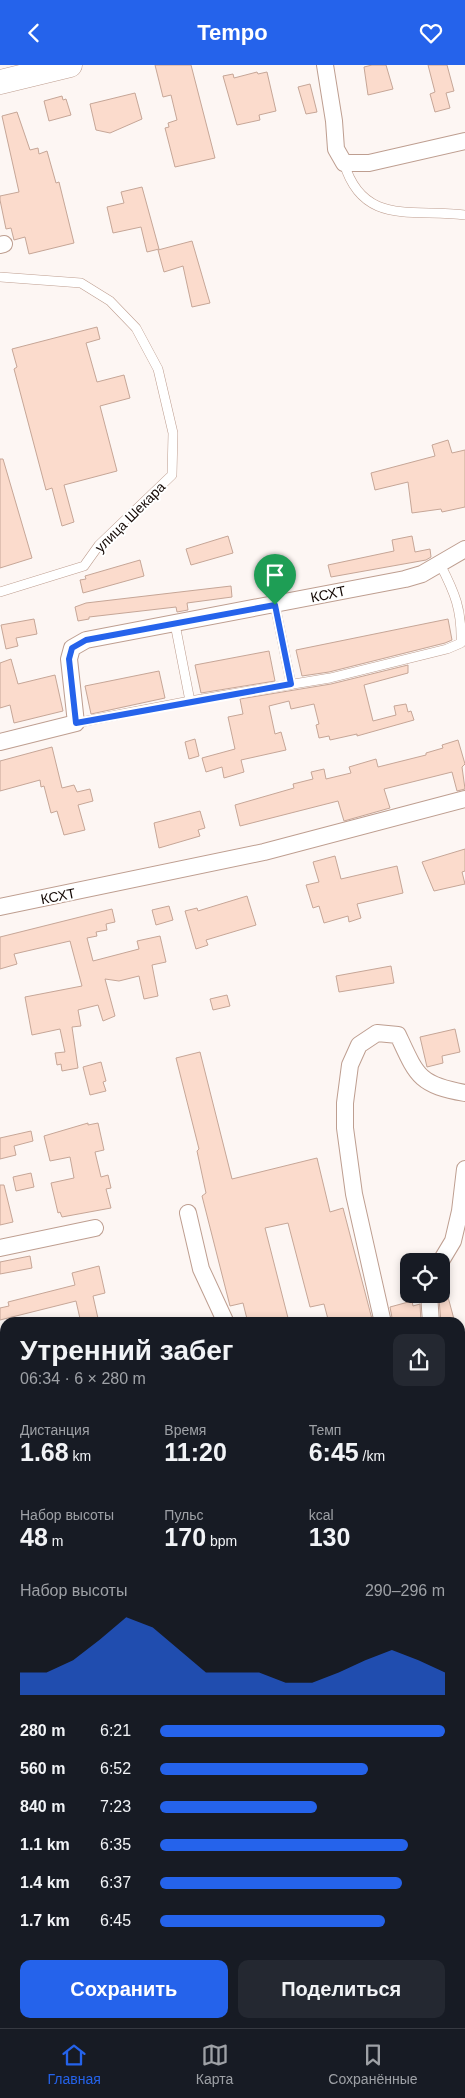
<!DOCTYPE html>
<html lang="ru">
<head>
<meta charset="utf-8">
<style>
  :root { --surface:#171b24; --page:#242831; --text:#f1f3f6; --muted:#9ea1a6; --line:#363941; --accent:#2563eb }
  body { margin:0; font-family:Helvetica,sans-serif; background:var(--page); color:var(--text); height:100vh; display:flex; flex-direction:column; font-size:19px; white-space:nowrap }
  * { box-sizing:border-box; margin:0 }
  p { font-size:16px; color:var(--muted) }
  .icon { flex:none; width:28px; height:28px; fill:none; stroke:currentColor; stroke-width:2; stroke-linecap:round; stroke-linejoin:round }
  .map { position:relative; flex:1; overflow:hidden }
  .panel { position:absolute; left:0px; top:1252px; width:465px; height:711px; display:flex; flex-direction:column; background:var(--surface); border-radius:15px 15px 0 0; box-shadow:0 2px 8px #0003 }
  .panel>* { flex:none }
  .fabs { position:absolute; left:400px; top:1188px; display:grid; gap:10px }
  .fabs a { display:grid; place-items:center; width:50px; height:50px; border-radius:10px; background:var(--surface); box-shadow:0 2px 8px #0003; font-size:25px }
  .pin { position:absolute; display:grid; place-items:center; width:42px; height:42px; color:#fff; margin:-51px -21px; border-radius:50% 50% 50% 0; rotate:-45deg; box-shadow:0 0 5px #0007 }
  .pin .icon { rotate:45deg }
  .round { display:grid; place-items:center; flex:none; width:52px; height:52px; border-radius:10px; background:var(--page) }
  .headline { display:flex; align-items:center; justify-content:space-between; height:85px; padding:0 20px }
  h1 { font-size:28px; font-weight:800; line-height:38px }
  .stats { display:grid; grid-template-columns:repeat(3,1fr); gap:8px; height:85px; padding:5px 20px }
  .stats div { display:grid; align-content:center }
  .stats b { font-size:25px; font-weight:800 }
  .stats small { font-size:14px; font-weight:400 }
  .stats p { font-size:14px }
  .chart { height:140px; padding:10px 20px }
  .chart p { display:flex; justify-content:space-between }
  .chart svg { width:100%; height:90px; margin-top:5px; fill:var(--accent); opacity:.7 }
  .cta { display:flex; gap:10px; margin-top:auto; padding:10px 20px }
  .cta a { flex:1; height:58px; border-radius:10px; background:var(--accent); color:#fff; font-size:20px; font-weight:800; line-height:58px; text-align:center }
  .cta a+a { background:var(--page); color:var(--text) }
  ul { padding:0 20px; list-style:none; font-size:16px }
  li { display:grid; grid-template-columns:80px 60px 1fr; align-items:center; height:38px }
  li i { height:12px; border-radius:6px; background:var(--accent) }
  header { display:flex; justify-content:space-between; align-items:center; height:65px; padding:0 20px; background:var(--accent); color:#fff; font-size:22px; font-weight:800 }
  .dock { display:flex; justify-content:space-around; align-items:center; height:70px; border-top:1px solid var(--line); background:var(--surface); font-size:14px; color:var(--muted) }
  .dock a { display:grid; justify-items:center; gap:2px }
  .dock .current { color:var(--accent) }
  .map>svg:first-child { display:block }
  .building { fill:#fbdbcc; stroke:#c6a697 }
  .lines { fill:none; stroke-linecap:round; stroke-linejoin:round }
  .lane-casing { stroke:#be9e90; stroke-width:10 }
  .street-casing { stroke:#be9e90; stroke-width:18 }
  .secondary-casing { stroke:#be9e90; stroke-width:25 }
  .lane { stroke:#fff; stroke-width:9 }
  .street { stroke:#fff; stroke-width:16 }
  .secondary { stroke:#fff; stroke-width:24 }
  .route-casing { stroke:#fff; stroke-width:10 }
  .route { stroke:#2563eb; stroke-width:6 }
  .labels { text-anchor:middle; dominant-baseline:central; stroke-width:4; stroke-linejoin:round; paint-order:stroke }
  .street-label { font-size:14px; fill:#140905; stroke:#fff }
</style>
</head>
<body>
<header><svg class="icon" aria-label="back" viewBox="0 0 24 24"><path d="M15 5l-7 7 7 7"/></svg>Tempo<svg class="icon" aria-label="heart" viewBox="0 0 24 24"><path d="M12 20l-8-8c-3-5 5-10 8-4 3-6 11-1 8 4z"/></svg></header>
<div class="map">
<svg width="465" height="1963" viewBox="0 0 465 1963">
  <rect width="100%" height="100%" fill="#fdf6f3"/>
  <!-- building -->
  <g class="building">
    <path d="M155,0h36l24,93 -40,9 -10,-39 4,-1 -1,-4 9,-3 -6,-25 -8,2z"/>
    <path d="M372,0h14l7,24 -25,6 -4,-28z"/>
    <path d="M428,0h19l7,26 -8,2 4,15 -15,4 -5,-18 5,-2z"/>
    <path d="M257,7l1,2 9,-2 9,39 -17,4 1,5 -23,5 -14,-49 10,-2 1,4z"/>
    <path d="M310,19l7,28 -11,2 -8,-27z"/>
    <path d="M135,28l7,26 -32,14 -14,-3 -6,-26z"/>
    <path d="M62,31l1,4 3,-1 5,16 -22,6 -5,-20z"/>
    <path d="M17,47l13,38 8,-2 1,6 8,-3 9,32 3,-1 15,61 -45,11 -4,-17 -11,3 -3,-12 -5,1 -6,-29v-4l19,-4 -17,-76z"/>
    <path d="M142,122l17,62 -12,3 -6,-25 -28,6 -6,-26 17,-4 -3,-11z"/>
    <path d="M192,176l18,62 -18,4 -9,-41 -19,6 -6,-22z"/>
    <path d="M97,262l3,12 -14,4 11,39 27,-7 6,23 -30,8 17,65 -53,14 10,37 -12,4 -10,-38 -6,2 -32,-121 3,-2 -5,-18z"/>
    <path d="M448,375l4,13 13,-3v57l-23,5 -1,-3 -29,4 -4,-31 -33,8 -4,-17 64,-17 -3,-11z"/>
    <path d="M0,394h3l29,99 -32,10z"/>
    <path d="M228,471l5,17 -42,12 -5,-16z"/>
    <path d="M412,471l3,16 15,-3 1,8 -5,3 -95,17 -3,-12 66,-14 -2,-11z"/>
    <path d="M140,495l4,16 -61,17 -3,-13 6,-1 -1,-3z"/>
    <path d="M231,521l1,11 -45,6 1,7 -11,2 -1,-5 -87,10v2l-11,2 -3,-14 11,-4z"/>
    <path d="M34,554l3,15 -21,4 2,8 -12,3 -5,-24z"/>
    <path d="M448,554l4,21 -7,3 -116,29 -27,4 -6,-26z"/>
    <path d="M269,586l6,30 -74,12 -6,-28z"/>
    <path d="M11,594l7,25 37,-9 8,36 -49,12 -4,-18 -10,3v-45z"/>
    <path d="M408,600v8l-44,12 9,36 23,-6 -2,-9 12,-2 2,8 3,-1 3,9 -57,16v-2l-27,6 -1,-4 -10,2 -3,-13 3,-1 -5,-20 -23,5 -2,-8 -20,5 6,28 6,-2 5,18 -45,10 3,12 -20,6 -2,-11 -16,5 -4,-14 33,-9 -7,-32 15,-3 -3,-15 91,-15z"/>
    <path d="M159,606l6,27 -74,16 -6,-28z"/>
    <path d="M195,674l4,17 -10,3 -4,-17z"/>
    <path d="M458,675l7,24 -3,3 3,22 -8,2 -5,-19 -68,17 6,19 -46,13 -6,-20 -98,25 -5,-21 59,-17 -1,-4 20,-5 -2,-7 13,-3 2,10 25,-6 -2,-6 27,-8 2,8 48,-12v-2l17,-5 -1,-3z"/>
    <path d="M52,682l10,41 12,-3 3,7 13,-3 3,12 -15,4 7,25 -21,5 -7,-24 -6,2 -7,-27 -3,1 -1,-7 -40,11v-30z"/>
    <path d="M200,746l5,17 -7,2 2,6 -41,12 -5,-25z"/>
    <path d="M465,784v22l-3,1 3,12 -31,7 -12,-29z"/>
    <path d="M335,791l6,23 56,-13 6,27 -46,11 4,14 -12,4 -1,-6 -24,7 -5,-17 -6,2 -7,-23 13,-3 -6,-20z"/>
    <path d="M247,831l9,29 -50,15 2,5 -12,4 -11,-38 12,-3 1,3z"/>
    <path d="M169,841l4,14 -17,5 -4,-15z"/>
    <path d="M112,844l3,13 -9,2 1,6 -11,2 1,4 -10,2 6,23 46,-12 -2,-8 23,-5 6,26 -14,3 6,31 -14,3 -5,-23 -20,5 -14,-2 10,37 -12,5 -5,-16 -20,5 3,16 -9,1 6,41 -16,3 -1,-7 -4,1 -2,-12 10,-1 -5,-23 -28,6 -7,-38 57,-11 -12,-45 -56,13 3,10 -17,5v-32z"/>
    <path d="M391,901l3,17 -55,9 -3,-16z"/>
    <path d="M227,930l3,11 -17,4 -3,-11z"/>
    <path d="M455,964l5,23 -18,4 1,7 -16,4 -7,-30z"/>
    <path d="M200,987l32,127 85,-21 13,54 13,-4 30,115h-44l-5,-19 -14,3 -22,-84 -23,5 23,90 -17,5h-23l-5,-20 -13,3 -28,-110 4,-3 -9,-42 2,-2 -23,-91z"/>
    <path d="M101,997l5,19 -3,1 3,9 -16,4 -7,-28z"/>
    <path d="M88,1058v2l10,-2 6,27 -9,2 6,25 7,-2 3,13 -5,1 5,19 -49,9 -2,-5 -2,1 -7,-30 23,-5 -4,-21 -20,4 -6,-25z"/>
    <path d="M31,1066l2,10 -19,5 2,9 -16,4v-21z"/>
    <path d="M31,1108l3,14 -18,4 -3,-14z"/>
    <path d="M0,1120h4l9,37 -13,3z"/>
    <path d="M30,1191l2,12 -32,6v-12z"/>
    <path d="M99,1201l6,27 -12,3 6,27h-18l-5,-22 -76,19v-12l9,-2 -1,-4 67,-17 -3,-12z"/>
    <path d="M448,1232l7,26h-14l-2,-24z"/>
    <path d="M412,1236l1,5 7,-2 1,19h-28l-3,-16z"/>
  </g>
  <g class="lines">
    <!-- lane casing -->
    <g class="lane-casing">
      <g id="lane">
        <path d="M344,98c19,64 70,45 121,52"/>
        <path d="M0,212l81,6 29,18 26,27 22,41 15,64 -1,42 -73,70 -15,21 -84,26"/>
        <path d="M275,540l16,79"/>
        <path d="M175,559l15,77"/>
        <path d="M76,658l114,-22 140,-23 117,-29 14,-6c1,-33 -6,-50 -21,-79"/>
      </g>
    </g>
    <!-- street casing -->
    <g class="street-casing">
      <g id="street">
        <path d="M325,0l9,56 2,28 8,14h25l96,-22"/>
        <path d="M0,180l4,-1"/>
        <path d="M0,677l76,-19 -7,-64 3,-11 14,-8 319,-61 17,-5 43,-25"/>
        <path d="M0,842l264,-55 201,-53"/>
        <path d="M188,1148l13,56 25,54"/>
        <path d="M0,1183l95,-20"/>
        <path d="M441,1196l12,-20 7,-30 5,-42"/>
        <path d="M429,1229l2,29"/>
        <path d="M383,1258l-29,-129 -9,-66v-25l5,-38 9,-20 18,-12 21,2c19,41 21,50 67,58"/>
        <path d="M404,1959v4"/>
      </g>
    </g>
    <!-- secondary casing -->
    <g class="secondary-casing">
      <g id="secondary">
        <path d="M0,17l70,-17"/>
        <path d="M460,1304l5,-2"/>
        <path d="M0,1426l5,-2"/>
        <path d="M0,1552l5,22"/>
        <path d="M91,1959l1,4"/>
      </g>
    </g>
    <!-- lane -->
    <use href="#lane" class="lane"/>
    <!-- street -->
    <use href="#street" class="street"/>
    <!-- secondary -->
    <use href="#secondary" class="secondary"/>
  </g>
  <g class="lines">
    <!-- route casing -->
    <g class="route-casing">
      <path id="route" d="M275,540l16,79 -215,39 -7,-64 3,-11 14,-8z"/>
    </g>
    <!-- route -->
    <use href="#route" class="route"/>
  </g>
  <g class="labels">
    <!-- street labels -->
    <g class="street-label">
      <text transform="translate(130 452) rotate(-45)">улица Шекара</text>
      <text transform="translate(328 529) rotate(-12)">КСХТ</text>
      <text transform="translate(58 831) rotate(-11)">КСХТ</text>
    </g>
  </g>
</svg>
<div class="fabs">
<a><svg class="icon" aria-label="locate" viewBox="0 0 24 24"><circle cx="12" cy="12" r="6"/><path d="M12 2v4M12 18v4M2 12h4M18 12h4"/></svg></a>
</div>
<div class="pin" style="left:275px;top:540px;background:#1e9e55"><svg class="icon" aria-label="arrive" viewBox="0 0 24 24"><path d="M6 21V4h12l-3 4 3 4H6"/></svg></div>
<section class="panel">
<div class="headline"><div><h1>Утренний забег</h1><p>06:34 · 6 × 280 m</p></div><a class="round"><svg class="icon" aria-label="share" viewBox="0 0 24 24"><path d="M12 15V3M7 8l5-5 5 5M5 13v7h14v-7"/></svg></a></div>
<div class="stats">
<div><p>Дистанция</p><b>1.68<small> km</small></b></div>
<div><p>Время</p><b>11:20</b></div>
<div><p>Темп</p><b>6:45<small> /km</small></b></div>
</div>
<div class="stats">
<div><p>Набор высоты</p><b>48<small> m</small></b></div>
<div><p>Пульс</p><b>170<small> bpm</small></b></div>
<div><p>kcal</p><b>130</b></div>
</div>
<div class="chart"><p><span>Набор высоты</span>290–296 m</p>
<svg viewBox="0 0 160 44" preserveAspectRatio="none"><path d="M0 44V33L10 33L20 27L30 17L40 6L50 11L60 22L70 33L80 33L90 33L100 38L110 38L120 33L130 27L140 22L150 27L160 33V44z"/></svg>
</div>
<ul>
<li><b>280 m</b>6:21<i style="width:100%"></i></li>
<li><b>560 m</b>6:52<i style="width:73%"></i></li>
<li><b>840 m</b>7:23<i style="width:55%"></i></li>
<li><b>1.1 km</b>6:35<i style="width:87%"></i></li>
<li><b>1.4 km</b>6:37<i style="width:85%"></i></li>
<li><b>1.7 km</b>6:45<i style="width:79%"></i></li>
</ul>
<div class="cta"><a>Сохранить</a><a>Поделиться</a></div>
</section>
</div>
<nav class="dock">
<a class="current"><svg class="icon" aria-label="home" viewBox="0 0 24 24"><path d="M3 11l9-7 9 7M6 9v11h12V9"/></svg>Главная</a>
<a><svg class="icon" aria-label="map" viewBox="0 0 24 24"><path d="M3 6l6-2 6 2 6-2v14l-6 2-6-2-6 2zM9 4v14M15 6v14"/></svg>Карта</a>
<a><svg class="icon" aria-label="saved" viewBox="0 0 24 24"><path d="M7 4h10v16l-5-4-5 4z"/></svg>Сохранённые</a>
</nav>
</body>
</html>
